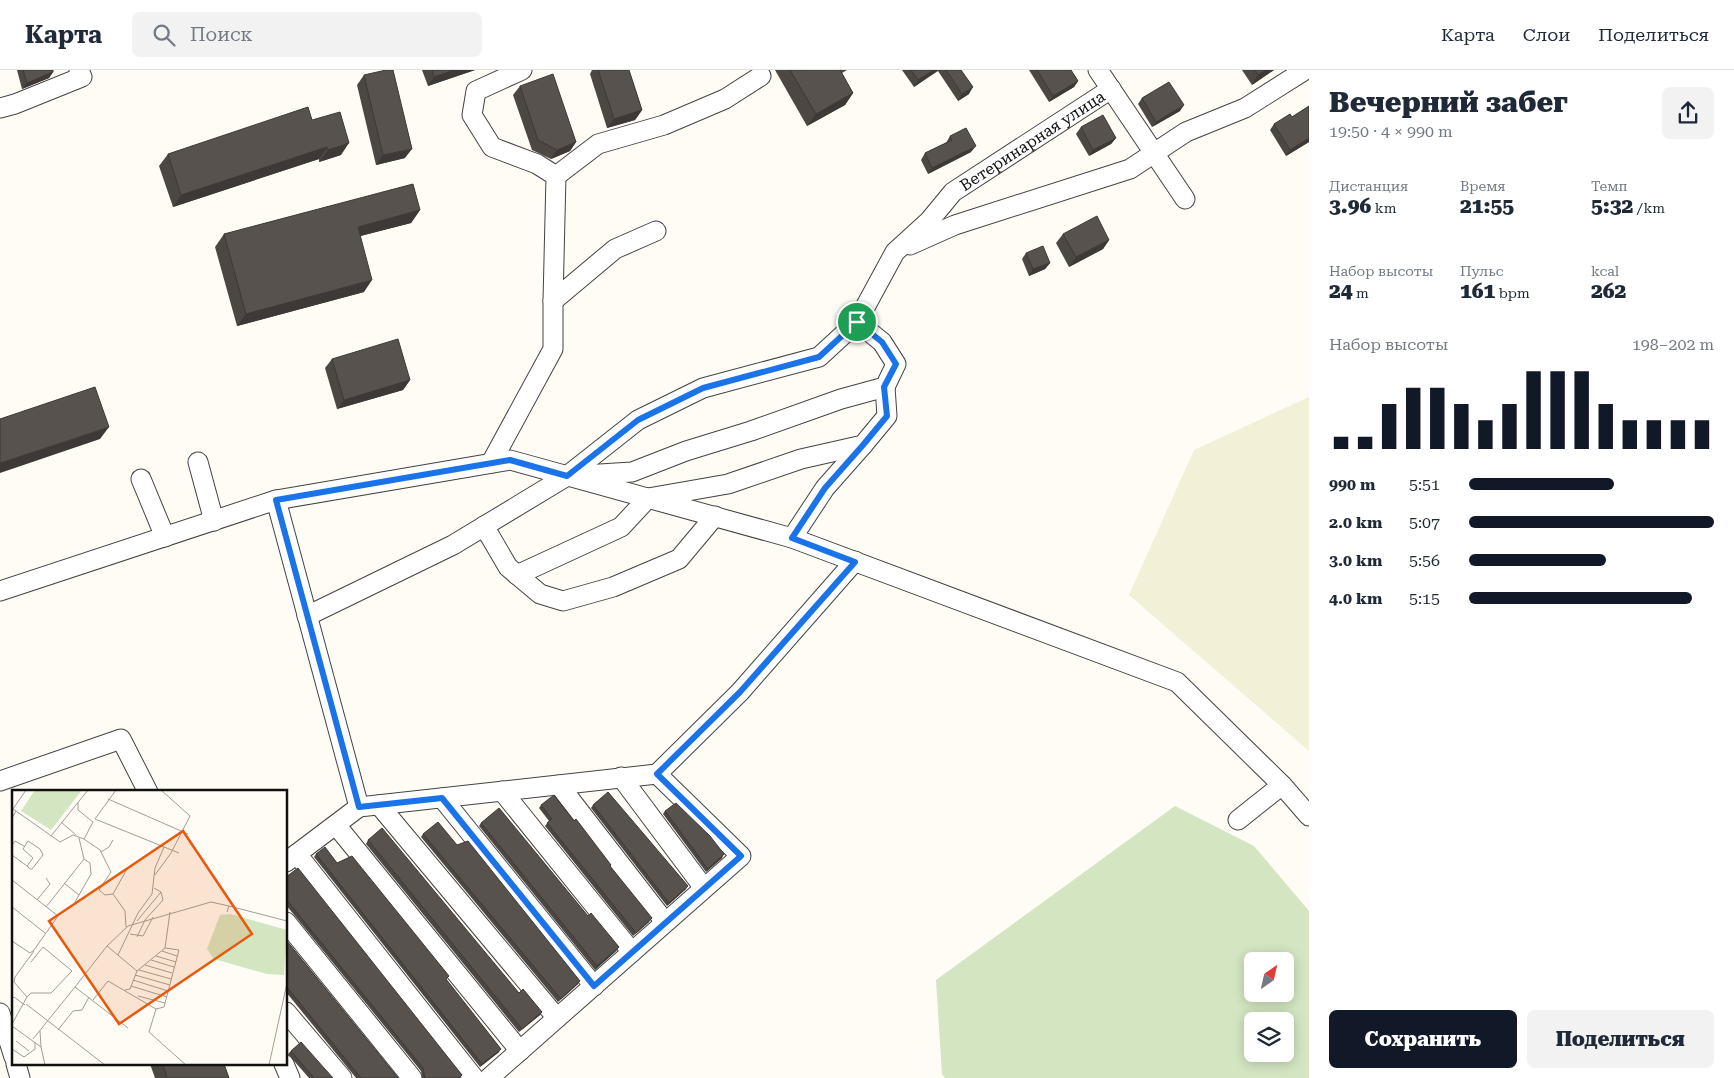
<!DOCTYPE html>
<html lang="ru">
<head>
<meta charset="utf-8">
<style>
  :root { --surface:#fff; --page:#f2f2f3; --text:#1f2937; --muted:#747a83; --line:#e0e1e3; --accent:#111827 }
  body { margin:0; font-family:"Roboto Serif",serif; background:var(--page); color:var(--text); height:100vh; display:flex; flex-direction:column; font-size:19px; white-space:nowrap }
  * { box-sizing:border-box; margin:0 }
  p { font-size:16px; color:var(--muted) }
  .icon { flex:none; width:28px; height:28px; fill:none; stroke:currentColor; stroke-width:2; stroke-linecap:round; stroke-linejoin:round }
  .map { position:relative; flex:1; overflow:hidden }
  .details { display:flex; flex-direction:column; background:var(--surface); width:425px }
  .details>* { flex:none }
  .needle { width:32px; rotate:34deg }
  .controls { position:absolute; left:1244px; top:882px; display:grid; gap:10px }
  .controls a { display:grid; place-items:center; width:50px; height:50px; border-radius:8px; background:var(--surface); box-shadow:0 2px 12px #0003; font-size:25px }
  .pin { position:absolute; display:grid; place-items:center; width:42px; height:42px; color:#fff; margin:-21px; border:2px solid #fff; border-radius:50%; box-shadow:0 1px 5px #0007 }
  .round { display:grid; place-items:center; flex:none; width:52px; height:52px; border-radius:8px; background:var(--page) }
  .headline { display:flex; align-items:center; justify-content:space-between; height:85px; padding:0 20px }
  h1 { font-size:28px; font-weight:800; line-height:38px }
  .stats { display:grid; grid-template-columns:repeat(3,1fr); gap:8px; height:85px; padding:5px 20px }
  .stats div { display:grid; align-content:center }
  .stats b { font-size:21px; font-weight:800 }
  .stats small { font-size:14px; font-weight:400 }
  .stats p { font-size:14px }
  .chart { height:140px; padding:10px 20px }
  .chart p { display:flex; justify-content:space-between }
  .chart svg { width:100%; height:90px; margin-top:5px; stroke:var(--accent); stroke-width:6 }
  .action { display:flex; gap:10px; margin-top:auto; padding:10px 20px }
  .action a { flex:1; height:58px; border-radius:8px; background:var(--accent); color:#fff; font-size:20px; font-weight:800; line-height:58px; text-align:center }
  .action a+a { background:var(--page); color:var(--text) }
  ul { padding:0 20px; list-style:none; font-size:16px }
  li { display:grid; grid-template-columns:80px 60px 1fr; align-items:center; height:38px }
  li i { height:12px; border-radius:6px; background:var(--accent) }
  header { display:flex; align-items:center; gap:30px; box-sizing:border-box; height:70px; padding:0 25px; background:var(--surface); border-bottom:1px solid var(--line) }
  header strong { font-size:24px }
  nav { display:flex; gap:28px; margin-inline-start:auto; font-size:18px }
  .search { width:350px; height:45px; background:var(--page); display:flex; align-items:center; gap:12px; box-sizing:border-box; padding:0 18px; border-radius:8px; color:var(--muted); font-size:19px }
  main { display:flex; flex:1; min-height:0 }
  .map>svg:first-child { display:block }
  .farmland { fill:#f2f0d7 }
  .green { fill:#d3e5c1; fill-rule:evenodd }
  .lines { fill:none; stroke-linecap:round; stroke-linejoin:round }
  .minor-casing { stroke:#434343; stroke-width:21 }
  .minor { stroke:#fff; stroke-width:19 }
  .wall { fill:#4c4743 }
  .shaded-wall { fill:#3e3937 }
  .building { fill:#58524e; stroke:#3e3937 }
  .route-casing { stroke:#fff; stroke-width:10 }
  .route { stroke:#1a73e8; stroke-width:6 }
  .labels { text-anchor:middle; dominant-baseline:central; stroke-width:5; stroke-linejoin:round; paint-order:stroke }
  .street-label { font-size:16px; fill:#101010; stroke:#fff }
  .inset-road { fill:none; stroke:#9f9e99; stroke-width:1 }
  .view { fill:#e8590c; fill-opacity:0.15; stroke:#e8590c; stroke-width:2.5 }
  .inset-edge { fill:none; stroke:#101010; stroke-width:2.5 }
</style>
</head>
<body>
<header>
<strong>Карта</strong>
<div class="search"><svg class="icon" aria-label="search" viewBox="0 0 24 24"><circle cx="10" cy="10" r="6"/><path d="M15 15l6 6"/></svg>Поиск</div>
<nav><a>Карта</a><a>Слои</a><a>Поделиться</a></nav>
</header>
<main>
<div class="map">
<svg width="1309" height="1008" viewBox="0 0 1309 1008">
  <rect width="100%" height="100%" fill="#fefcf5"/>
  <!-- farmland -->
  <path class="farmland" d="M1309,327v354l-180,-156 65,-145z"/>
  <!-- green -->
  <path class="green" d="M1175,736l79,40 55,65v167h-364l-3,-4 -6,-94zM1252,891h33v33h-33zM1252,951h33v33h-33z"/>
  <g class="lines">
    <!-- minor casing -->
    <g class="minor-casing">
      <g id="minor">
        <path d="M1098,0l87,129"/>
        <path d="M0,38l15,-4 67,-27 -3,-7"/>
        <path d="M556,106l42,-32 66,-19 61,-26 36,-23"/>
        <path d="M910,175l45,-20 175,-56 56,-37 59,-24 60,-38"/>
        <path d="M553,231l62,-52 41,-18"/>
        <path d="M198,392l16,59"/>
        <path d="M491,393l62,-114v-48l3,-125 -19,-12 -45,-17 -20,-32 4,-24 46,-21"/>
        <path d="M584,405l48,-3 54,-21 65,-20 90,-32 44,-12 11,-23 -14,-22 -25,-20"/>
        <path d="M141,409l24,58"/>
        <path d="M276,430l83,307 -73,55"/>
        <path d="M484,456l24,41 32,27 23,7 50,-14 66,-28 36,-43"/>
        <path d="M792,468l33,-50 38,-43"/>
        <path d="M517,505l104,-48 27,-29 80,-14 73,-25 62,-14 24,-29 -2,-29"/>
        <path d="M0,521l276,-91 234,-40 282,78 385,144 105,103 -44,35"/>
        <path id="s1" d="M307,546l146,-71 114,-69 71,-56 65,-32 116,-31 38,-35 38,-70 34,-31 24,-29 158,-103"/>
        <path d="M657,704l83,-82 115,-131"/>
        <path d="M621,707l83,111"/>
        <path d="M0,711l121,-42 27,53"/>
        <path d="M559,715l106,137"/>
        <path d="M1282,715l27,31"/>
        <path d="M502,721l130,161"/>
        <path d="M442,728l152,188"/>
        <path d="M379,735l178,213"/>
        <path d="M359,737l298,-33 84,82 -252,222"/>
        <path d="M336,755l184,226"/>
        <path d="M297,784l177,224"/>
        <path d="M286,852l126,156"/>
        <path d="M286,942l56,66"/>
        <path d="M0,943l14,44"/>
        <path d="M16,994l4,14"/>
        <path d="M284,994l6,14"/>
      </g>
    </g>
    <!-- minor -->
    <use href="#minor" class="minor"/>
  </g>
  <!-- wall -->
  <g class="wall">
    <path d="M17,0h36v2l-4,6 -27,11z"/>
    <path d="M422,0h53l-47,16z"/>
    <path d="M592,0h37l13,40 -7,10 -28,8 -17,-54z"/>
    <path d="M775,0h72l-5,3 11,20 -8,12 -38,21z"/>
    <path d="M902,0h59l8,24 -11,7 -20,-30 -24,16z"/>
    <path d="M1029,0h42l7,11 -4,6 -25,15z"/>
    <path d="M1242,0h32l-22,15z"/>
    <path d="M364,5l41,83 -29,7 -19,-80z"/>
    <path d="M520,16l56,56 -6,9 -19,8 -19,-9 -19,-55z"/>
    <path d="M1142,28l38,13 -28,16 -14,-23z"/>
    <path d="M1309,36v36l-23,14 -16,-26 4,-6 18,-7z"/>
    <path d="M312,50l29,35 -22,7v-3l-146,48 -14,-41 9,-12z"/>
    <path d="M1081,57l35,11 -5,6 -22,12 -13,-22z"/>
    <path d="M950,66l21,16 -43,22 -7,-14 4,-7 21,-10z"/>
    <path d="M420,140l-9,13 -51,13 4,56 -127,34 -22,-79 9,-13z"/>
    <path d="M1063,164l46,6 -6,9 -34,18 -13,-24z"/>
    <path d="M1026,183l24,10 -5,6 -16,7 -7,-17z"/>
    <path d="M332,289l78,21 -7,10 -66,19 -12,-41z"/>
    <path d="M541,735l69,61 39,56 -16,14 -88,-110 4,-5 -10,-13z"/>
    <path d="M593,735l93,84 -19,17 -76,-98z"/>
    <path d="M665,741l57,47 -16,14 -43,-58z"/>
    <path d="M481,753l107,93 31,31 -3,4 -21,19 -116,-144z"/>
    <path d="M423,764l34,11 121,139 -20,18 -137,-165z"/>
    <path d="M368,770l151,153 23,19 -2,3 -21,17 -153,-188z"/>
    <path d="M316,784l21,9 109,117 53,72 -19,15 -166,-210z"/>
    <path d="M286,807l176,198 -2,3h-38l-1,-7 -135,-166z"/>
    <path d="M286,870l112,138h-42l-70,-86z"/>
    <path d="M291,981l42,27h-24l-21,-24z"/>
    <path d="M150,994h74l5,14h-74z"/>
  </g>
  <!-- shaded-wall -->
  <g class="shaded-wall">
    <path d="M454,0h21l-47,16 6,-9z"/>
    <path d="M934,0h4l-24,17 4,-7z"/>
    <path d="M1266,0h8l-22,15 6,-10z"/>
    <path d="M53,2l-4,6 -27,11 5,-6z"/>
    <path d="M1078,11l-4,6 -25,15 4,-6z"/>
    <path d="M973,17l-4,7 -11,7 4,-7z"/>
    <path d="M853,23l-8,12 -38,21 9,-12z"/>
    <path d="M1184,35l-4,6 -28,16 4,-5z"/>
    <path d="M642,40l-7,10 -28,8 7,-9z"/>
    <path d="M1116,68l-5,6 -22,12 4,-6z"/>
    <path d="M1309,68v4l-23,14 4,-6z"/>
    <path d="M576,72l-6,9 -19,8 6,-9z"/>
    <path d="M349,73l-8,12 -22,7 9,-12z"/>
    <path d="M976,76l-5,6 -43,22 4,-6z"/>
    <path d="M327,77l-8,12 -146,48 8,-12z"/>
    <path d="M412,79l-7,9 -29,7 7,-10z"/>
    <path d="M420,140l-9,13 -62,16 9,-12z"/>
    <path d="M1109,170l-6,9 -34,18 7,-10z"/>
    <path d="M1050,193l-5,6 -16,7 4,-7z"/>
    <path d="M372,210l-8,12 -127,34 9,-12z"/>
    <path d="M410,310l-7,10 -66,19 7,-9z"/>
    <path d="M109,357l-9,12 -100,34v-10z"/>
    <path d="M724,784l-2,4 -16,14 2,-3z"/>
    <path d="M688,816l-2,3 -19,17 2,-3z"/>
    <path d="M652,848l-3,4 -16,14 3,-3z"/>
    <path d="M619,877l-3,4 -21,19 2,-4z"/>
    <path d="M580,911l-2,3 -20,18 3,-3z"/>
    <path d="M542,942l-2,3 -21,17 3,-3z"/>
    <path d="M501,979l-2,3 -19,15 2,-3z"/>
  </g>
  <!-- building -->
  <g class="building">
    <path d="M23,0h30v2l-26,11z"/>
    <path d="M386,0h7l19,79 -29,6 -19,-80z"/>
    <path d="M432,0h22l-20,7z"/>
    <path d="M598,0h31l13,40 -28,9z"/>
    <path d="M790,0h50l13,23 -37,21z"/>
    <path d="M911,0h23l-16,10z"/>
    <path d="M946,0h15l12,17 -11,7z"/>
    <path d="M1037,0h34l7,11 -25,15z"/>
    <path d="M1255,0h11l-8,5z"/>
    <path d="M553,4l23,68 -19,8 -19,-10 -18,-54z"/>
    <path d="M1169,12l15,23 -28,17 -14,-24z"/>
    <path d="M1309,36v32l-19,12 -16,-26 16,-10 2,3z"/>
    <path d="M308,37l4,13 28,-8 9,31 -21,7 -1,-3 -146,48 -13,-41z"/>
    <path d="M1103,45l13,23 -23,12 -12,-23z"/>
    <path d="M966,58l10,18 -44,22 -7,-15 27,-13 -2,-4z"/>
    <path d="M413,114l7,26 -62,17 14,53 -126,34 -22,-80z"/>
    <path d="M1097,146l12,24 -33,17 -13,-23z"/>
    <path d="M1043,176l7,17 -17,6 -7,-16z"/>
    <path d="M398,269l12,41 -66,20 -12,-41z"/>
    <path d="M95,317l14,40 -109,36v-44z"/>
    <path d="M608,722l80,94 -19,17 -76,-98z"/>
    <path d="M554,725l20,26 2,-2 35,46 -1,1 42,52 -16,15 -89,-110 5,-4 -11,-14z"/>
    <path d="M676,733l34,33 14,18 -16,15 -43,-58z"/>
    <path d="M499,738l89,108 3,-3 28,34 -22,19 -116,-143z"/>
    <path d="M438,752l19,23 11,-4 112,140 -19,18 -138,-165z"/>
    <path d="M382,758l137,165 4,-4 19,23 -20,17 -154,-189z"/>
    <path d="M325,777l12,16 15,-7 97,120 -3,3 55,70 -19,15 -166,-210z"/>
    <path d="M298,798l164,207 -4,3h-33l-2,-10 -137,-169v-22z"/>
    <path d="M286,870l112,138h-37l-75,-92z"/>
    <path d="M301,972l32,36h-19l-23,-27z"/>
    <path d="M163,994h61l5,14h-62z"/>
  </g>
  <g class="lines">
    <!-- route casing -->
    <g class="route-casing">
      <path id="route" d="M857,252l25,20 14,22 -12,23 3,29 -24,29 -38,43 -33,50 63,24 -115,130 -83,82 84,82 -147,130 -152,-188 -83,9 -83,-307 234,-40 57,16 71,-56 65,-32 116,-31z"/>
    </g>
    <!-- route -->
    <use href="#route" class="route"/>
  </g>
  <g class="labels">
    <!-- street labels -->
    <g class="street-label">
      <text stroke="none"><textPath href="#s1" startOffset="888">Ветеринарная улица</textPath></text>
    </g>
  </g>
  <!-- overview -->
  <g transform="translate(12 720)">
    <rect width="275" height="275" fill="#fefcf5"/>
    <path d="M23,0h47l-31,40 -30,-19zM218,124l57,16 -3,45 -17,-1 -53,-15 -7,-10 13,-34z" fill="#d3e5c1"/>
    <path class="inset-road" d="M96,9l80,35M4,21l44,31 13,-7 11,4 9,-17 -15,-12v-7M0,28l4,-7 -3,-2 13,-19M83,29l84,34M83,29l21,-29M49,32l15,13M39,46l37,-46M72,49l16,11 11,22 -12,18 6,5 8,-1 12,17 1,16M0,55l3,-4 9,5M89,62l8,-5 4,-7M0,65l15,11 3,3h2l11,-14 -3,-6 -12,-8 -5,8 10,9 -6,8M143,85l16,-22 19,-37 -29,-26M0,90l46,36 -24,34 -4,3 -18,-12M52,93l15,12M101,104l14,-25M25,110l13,-16 -4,-6M63,112l16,-28 -1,-11 -6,-4M217,116l58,15M0,117l33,26M34,117l38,-48 -5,-21M125,131l24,-29 -7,-4M118,144l13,2 10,-19M125,147l8,-17 18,-20 -2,-8M95,156l30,25 -7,18 -5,1M153,158l5,-36M150,161l15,5M106,165l20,-42 14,-19 3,-26 9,-21M144,166l20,6M139,170l23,7M133,175l27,8M127,180l32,9M125,181l28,-23 14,2 -15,57 -8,2 -7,23 37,33M123,185l35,10M121,190l35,11M119,196l36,11M63,197l32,-41 21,-20 83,-24 18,4 -2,6M126,206l27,7M15,207l4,-4h20l21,-22 -29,-24 -12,15M0,209l2,-2 11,8M81,210l15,-19 48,28M14,214l79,61M0,234l15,-27 -13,-15 1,-5 19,-26M0,236l29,21 4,18M46,240l15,-19 9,-1 7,-13M28,241l1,16M21,249l42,-52 53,41M4,251l13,10M0,259l12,8 11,-8v-7M257,275l18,-82"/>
    <path class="view" d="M171,41l69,103 -133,90 -70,-103z"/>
    <rect width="275" height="275" class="inset-edge"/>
  </g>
</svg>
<div class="controls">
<a><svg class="needle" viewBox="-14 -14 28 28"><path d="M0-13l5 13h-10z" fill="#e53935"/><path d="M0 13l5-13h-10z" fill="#747a83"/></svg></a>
<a><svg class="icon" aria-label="layers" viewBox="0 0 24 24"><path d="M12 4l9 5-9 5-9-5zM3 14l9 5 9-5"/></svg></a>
</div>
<div class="pin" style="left:857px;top:252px;background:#1e9e55"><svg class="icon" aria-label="arrive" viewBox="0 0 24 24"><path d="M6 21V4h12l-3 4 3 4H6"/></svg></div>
</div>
<section class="details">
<div class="headline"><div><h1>Вечерний забег</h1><p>19:50 · 4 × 990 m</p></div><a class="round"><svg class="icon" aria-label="share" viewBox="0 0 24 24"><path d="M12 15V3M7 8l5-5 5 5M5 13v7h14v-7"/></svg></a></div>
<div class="stats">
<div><p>Дистанция</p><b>3.96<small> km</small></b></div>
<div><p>Время</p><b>21:55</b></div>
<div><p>Темп</p><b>5:32<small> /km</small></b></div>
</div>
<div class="stats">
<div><p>Набор высоты</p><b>24<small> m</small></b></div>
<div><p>Пульс</p><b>161<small> bpm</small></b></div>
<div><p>kcal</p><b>262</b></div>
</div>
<div class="chart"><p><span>Набор высоты</span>198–202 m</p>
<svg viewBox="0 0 160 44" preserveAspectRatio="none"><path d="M5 44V38M15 44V38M25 44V22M35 44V14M45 44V14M55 44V22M65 44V30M75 44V22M85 44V6M95 44V6M105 44V6M115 44V22M125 44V30M135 44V30M145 44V30M155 44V30"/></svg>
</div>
<ul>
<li><b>990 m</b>5:51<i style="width:59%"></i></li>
<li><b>2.0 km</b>5:07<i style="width:100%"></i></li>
<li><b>3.0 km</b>5:56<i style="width:56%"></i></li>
<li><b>4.0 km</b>5:15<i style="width:91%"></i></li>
</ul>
<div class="action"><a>Сохранить</a><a>Поделиться</a></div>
</section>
</main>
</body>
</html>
